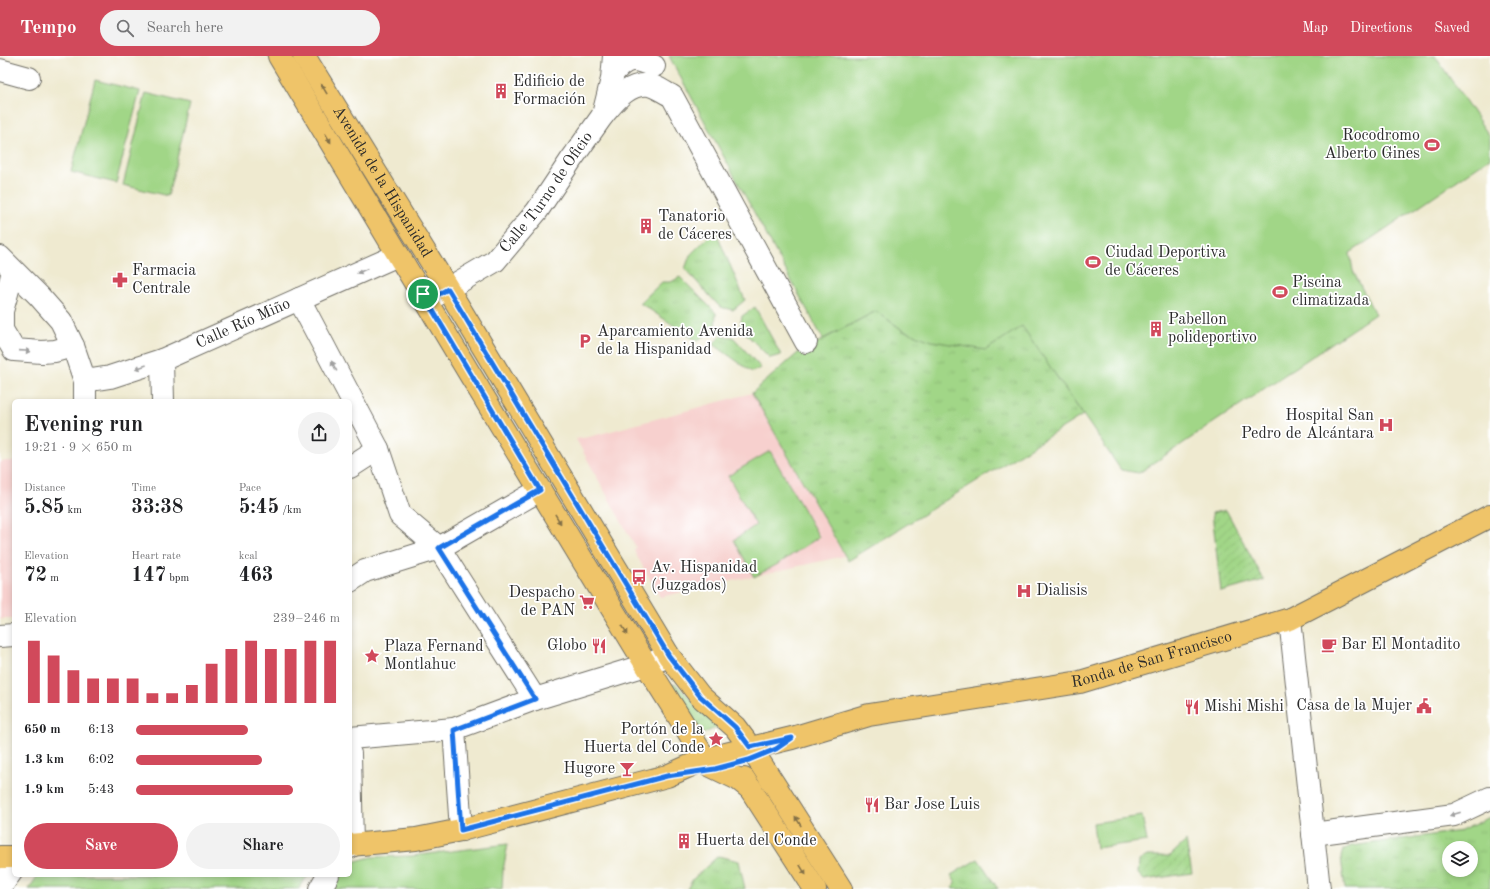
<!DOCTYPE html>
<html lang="en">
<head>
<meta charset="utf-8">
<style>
  :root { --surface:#fff; --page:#f2f2f2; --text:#202124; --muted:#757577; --accent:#d1495b }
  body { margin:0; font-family:"Old Standard TT",serif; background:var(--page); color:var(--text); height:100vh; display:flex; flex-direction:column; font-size:15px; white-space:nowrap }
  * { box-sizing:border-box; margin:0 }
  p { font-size:13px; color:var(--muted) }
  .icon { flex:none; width:22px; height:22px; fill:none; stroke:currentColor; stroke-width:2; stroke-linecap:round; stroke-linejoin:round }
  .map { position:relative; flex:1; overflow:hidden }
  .panel { position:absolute; left:12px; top:343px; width:340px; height:478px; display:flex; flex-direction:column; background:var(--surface); border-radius:6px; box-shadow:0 2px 6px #0003 }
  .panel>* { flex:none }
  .buttons { position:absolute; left:1442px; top:785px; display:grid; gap:8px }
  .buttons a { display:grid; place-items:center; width:36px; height:36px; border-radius:50%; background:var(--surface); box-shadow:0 2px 6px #0003; font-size:20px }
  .pin { position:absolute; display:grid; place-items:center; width:34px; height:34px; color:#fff; margin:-17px; border:2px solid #fff; border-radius:50%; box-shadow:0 1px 4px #0007 }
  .round { display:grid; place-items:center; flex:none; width:42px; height:42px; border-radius:21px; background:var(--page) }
  .summary { display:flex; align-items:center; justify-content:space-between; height:68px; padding:0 12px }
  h1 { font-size:22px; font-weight:700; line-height:30px }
  .stats { display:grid; grid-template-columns:repeat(3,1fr); gap:6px; height:68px; padding:4px 12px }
  .stats div { display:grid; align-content:center }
  .stats b { font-size:20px; font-weight:700 }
  .stats small { font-size:11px; font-weight:400 }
  .stats p { font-size:11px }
  .chart { height:112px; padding:8px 12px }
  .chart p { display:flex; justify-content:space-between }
  .chart svg { width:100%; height:72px; margin-top:4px; stroke:var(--accent); stroke-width:6 }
  .primary-button { display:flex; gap:8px; margin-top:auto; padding:8px 12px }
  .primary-button a { flex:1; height:46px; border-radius:24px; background:var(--accent); color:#fff; font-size:16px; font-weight:700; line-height:46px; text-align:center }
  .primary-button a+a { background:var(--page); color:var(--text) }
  ul { padding:0 12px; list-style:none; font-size:13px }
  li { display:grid; grid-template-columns:64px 48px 1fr; align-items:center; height:30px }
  li i { height:10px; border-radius:5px; background:var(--accent) }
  header { display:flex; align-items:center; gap:24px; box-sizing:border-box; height:56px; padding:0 20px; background:var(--accent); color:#fff }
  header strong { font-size:19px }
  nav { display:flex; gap:22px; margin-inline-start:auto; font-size:14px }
  .search { width:280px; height:36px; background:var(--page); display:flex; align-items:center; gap:10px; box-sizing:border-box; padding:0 14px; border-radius:22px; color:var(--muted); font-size:15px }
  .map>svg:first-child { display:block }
  .built { fill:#f7d0ce }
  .grass { fill:url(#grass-tufts); stroke:#668059; fill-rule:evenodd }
  .park { fill:#a1d687; stroke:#668059 }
  .garden { fill:url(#garden-furrows); stroke:#668059 }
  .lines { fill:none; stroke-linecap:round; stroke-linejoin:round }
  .minor-casing { stroke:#706e65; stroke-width:24 }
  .major-casing { stroke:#706e65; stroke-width:24 }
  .minor { stroke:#fff; stroke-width:22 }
  .major { stroke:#efc469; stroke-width:22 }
  .oneway { fill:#837047 }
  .oneway2 { fill:#a0a0a0 }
  .route-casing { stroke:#fff; stroke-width:8 }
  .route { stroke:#1a73e8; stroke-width:5 }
  .labels { text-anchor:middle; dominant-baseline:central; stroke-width:3.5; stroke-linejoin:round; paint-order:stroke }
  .poi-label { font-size:16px; fill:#2b2b2b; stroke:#fff; text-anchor:start }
  .street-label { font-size:16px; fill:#2b2b2b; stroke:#fff }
</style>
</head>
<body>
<header>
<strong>Tempo</strong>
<div class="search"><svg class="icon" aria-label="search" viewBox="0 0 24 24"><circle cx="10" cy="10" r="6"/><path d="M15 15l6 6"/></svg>Search here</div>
<nav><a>Map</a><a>Directions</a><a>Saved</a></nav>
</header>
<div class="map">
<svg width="1490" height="833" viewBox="0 0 1490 833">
  <defs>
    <pattern id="grass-tufts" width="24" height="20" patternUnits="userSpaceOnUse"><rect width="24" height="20" fill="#a1d687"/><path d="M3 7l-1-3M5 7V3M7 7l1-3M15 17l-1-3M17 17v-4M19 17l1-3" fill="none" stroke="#8bb875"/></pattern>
    <pattern id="garden-furrows" width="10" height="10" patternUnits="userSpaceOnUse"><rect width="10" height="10" fill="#a1d687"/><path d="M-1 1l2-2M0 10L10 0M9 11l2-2" fill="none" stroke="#8bb875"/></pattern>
  </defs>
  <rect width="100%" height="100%" fill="#fff"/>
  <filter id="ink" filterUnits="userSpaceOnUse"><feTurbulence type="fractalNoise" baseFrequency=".025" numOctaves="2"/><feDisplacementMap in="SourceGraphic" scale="8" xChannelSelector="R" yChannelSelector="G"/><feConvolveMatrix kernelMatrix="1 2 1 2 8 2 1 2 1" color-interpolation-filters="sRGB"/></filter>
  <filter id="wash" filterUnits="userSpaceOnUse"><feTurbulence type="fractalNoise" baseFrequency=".012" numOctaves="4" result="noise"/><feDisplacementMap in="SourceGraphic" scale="16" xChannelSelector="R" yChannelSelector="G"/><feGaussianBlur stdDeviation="0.9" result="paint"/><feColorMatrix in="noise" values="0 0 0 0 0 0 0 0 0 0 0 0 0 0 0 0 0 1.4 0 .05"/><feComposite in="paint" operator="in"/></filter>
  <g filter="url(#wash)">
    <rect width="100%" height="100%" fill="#efead0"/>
    <!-- built -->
    <g class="built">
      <path d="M752,337l92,163 -184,41 -26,-46 2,-4 -10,-17 -50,-91 13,-2z"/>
      <rect x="0" y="405" width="14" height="158"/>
    </g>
    <!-- grass -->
    <g class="grass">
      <path d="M715,174l30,70 -12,10 -13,-3 -35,-38 5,-14z"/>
      <path d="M680,221l36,36 -1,14 -18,14 -57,-38 22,-21h9z"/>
      <path d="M755,251l26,48 -11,3 -30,-30 2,-12z"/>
      <path d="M876,255l28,20 118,-6 61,90 -235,146 -96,-168 46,-40z"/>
      <path d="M721,280l12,1 28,31 -9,4 -39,-28z"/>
      <path d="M676,628l42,43 -16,7 -31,-49z"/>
      <path d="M1490,761v72h-145l-4,-32 2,-7 8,-4 110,-15zM1449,792h22v22h-22z"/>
      <path d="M718,800l21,5 6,28h-58l6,-10z"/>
      <path d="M978,803l7,10 13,20h-45l-1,-2 4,-4 -5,-8z"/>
    </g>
    <!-- park -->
    <g class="park">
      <path d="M669,0h766l55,81v21l-140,95 3,18 22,43 -236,159 -18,-3 -99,-144 -36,24 -54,-9 -28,-10 -28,-20 -53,28z"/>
      <path d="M95,24l45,11 -24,92 -45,-11z"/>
      <path d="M146,37l44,11 -22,92 -45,-11z"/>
      <path d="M770,395l49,86 -41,27 -24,13 -20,-37 22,-15 -28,-49z"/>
      <path d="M1142,760l5,25 -51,7 -3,-25z"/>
      <path d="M508,788l-5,26 -1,19h-169l5,-10 4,-4h8v-8l6,-6 15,-4 41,-1z"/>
      <path d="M38,819h271l-8,9 -2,5h-270z"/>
    </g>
    <!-- garden -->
    <g class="garden">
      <path d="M1226,454l38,70 -43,12 -9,-79z"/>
      <path d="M1186,785l6,32 -48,7 -6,-6 1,-13 8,-5h23z"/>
    </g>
  </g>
  <g filter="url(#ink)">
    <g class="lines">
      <!-- minor casing -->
      <g class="minor-casing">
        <g id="minor">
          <path d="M0,14l29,8"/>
          <path d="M613,17c16,-17 20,-15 41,-7"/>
          <path d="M603,59c12,-14 25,-32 46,-30 7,1 16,8 23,11l134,246"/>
          <path d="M0,201l39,39 22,25 12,25 12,35v20"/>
          <path d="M13,216l-11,39v19l12,20 28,2 13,-1 18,-5"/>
          <path id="s1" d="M423,238l14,1 58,-34 42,-50 34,-51 32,-45 9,-36 2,-23"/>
          <path d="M299,243l79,150 22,66 39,33 101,-58"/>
          <path d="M162,304l1,41"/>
          <path id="s2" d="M85,325l25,-4 52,-17 236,-105"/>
          <path d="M350,411l28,-18"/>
          <path d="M350,525l15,-10 74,-23 96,151 111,-34 23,-9"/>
          <path d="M1290,563l29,270"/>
          <path d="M0,580l14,-1"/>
          <path d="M454,673l7,101"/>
          <path d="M350,682l104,-9 81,-30"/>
          <path d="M350,698l2,91 -2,2"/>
          <path d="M1313,778l141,-19 36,-17"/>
          <path d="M0,832l14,-20"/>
          <path d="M320,833l8,-14"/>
        </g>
      </g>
      <!-- major casing -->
      <g class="major-casing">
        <g id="major">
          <path d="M279,0c116,195 234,390 352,584 24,40 50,79 74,119l4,6 29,14 14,11"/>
          <path id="s3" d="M304,0l100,162 44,71 221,367 31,40 35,31 15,20 24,37 67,105"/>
          <path d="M744,723l71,110"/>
          <path id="s4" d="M350,789l66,-6 45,-9 206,-54 38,-17 87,-21 77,-23 211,-33 210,-63 200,-103"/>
          <path d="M0,801h14"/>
        </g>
      </g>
      <!-- minor -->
      <use href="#minor" class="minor"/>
      <!-- major -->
      <use href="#major" class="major"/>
    </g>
    <!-- one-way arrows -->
    <defs><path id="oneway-solid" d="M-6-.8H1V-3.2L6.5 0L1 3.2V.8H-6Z"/></defs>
    <g class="oneway">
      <use href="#oneway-solid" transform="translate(324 33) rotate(-121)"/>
      <use href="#oneway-solid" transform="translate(328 82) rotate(59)"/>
      <use href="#oneway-solid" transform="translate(558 463) rotate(59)"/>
      <use href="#oneway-solid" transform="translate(625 574) rotate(59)"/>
      <use href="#oneway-solid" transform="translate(798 765) rotate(-122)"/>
      <use href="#oneway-solid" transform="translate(803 814) rotate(58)"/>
    </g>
    <g class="oneway2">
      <use href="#oneway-solid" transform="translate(362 215) rotate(156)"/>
      <use href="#oneway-solid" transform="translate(25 295) rotate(4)"/>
      <use href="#oneway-solid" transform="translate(334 310) rotate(-118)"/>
      <use href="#oneway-solid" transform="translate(141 311) rotate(161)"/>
      <use href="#oneway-solid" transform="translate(1455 758) rotate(162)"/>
    </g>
  </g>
  <g class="lines" filter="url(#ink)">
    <!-- route casing -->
    <g class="route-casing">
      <path id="route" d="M448,233l221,367 31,40 35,31 15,20 42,-9 -16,11 -27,11 -34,9 -48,7 -206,54 -7,-100 81,-31 -96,-151 101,-58 -117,-196 14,1z"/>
    </g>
    <!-- route -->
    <use href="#route" class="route"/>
  </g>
  <!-- icons -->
  <defs>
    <g id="building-bare" transform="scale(1.2)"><path d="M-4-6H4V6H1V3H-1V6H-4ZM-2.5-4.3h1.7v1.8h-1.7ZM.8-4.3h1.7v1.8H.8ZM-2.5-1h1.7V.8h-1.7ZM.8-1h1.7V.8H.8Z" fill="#d1495b" stroke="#fff" stroke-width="2.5" paint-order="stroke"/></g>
    <g id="stadium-bare" transform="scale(1.2)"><path d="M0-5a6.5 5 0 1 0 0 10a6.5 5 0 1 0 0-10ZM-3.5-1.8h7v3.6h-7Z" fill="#d1495b" stroke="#fff" stroke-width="2.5" paint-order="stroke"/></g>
    <g id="pharmacy-bare" transform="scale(1.2)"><path d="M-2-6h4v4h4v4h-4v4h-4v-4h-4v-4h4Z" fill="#d1495b" stroke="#fff" stroke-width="2.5" paint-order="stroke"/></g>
    <g id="parking-bare" transform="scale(1.2)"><path d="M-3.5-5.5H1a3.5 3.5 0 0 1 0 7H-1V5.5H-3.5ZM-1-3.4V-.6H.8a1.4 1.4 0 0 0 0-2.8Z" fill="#d1495b" stroke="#fff" stroke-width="2.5" paint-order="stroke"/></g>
    <g id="hospital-bare" transform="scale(1.2)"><path d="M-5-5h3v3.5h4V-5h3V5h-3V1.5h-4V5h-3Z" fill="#d1495b" stroke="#fff" stroke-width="2.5" paint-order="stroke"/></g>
    <g id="bus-bare" transform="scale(1.2)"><path d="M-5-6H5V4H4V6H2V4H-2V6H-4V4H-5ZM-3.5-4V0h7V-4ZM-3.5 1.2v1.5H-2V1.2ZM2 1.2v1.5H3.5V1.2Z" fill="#d1495b" stroke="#fff" stroke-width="2.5" paint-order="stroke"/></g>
    <g id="supermarket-bare" transform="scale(1.2)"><path d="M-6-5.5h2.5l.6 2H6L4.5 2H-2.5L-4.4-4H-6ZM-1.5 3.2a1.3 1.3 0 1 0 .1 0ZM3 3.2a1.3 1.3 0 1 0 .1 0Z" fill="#d1495b" stroke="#fff" stroke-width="2.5" paint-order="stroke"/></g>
    <g id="cafe-bare" transform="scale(1.2)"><path d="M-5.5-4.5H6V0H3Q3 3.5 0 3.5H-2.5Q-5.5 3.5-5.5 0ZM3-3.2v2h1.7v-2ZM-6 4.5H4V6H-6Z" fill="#d1495b" stroke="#fff" stroke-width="2.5" paint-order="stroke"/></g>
    <g id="restaurant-bare" transform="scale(1.2)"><path d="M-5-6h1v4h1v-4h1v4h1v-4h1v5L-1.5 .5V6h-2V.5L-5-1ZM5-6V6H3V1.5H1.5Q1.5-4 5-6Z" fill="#d1495b" stroke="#fff" stroke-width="2.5" paint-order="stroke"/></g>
    <g id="sight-bare" transform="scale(1.2)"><path d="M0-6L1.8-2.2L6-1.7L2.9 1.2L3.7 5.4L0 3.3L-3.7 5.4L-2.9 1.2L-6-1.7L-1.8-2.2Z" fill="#d1495b" stroke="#fff" stroke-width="2.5" paint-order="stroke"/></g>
    <g id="civic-bare" transform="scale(1.2)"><path d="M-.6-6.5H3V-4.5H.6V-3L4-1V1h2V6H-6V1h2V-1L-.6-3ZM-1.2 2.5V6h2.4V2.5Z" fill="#d1495b" stroke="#fff" stroke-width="2.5" paint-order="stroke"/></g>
    <g id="bar-bare" transform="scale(1.2)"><path d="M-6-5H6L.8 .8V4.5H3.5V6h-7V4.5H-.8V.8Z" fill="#d1495b" stroke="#fff" stroke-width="2.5" paint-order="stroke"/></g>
  </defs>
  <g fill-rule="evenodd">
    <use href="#building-bare" x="501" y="35"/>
    <use href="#stadium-bare" x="1432" y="89"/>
    <use href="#building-bare" x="646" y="170"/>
    <use href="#stadium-bare" x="1093" y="206"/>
    <use href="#pharmacy-bare" x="120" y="224"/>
    <use href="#stadium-bare" x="1280" y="236"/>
    <use href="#building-bare" x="1156" y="273"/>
    <use href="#parking-bare" x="585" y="285"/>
    <use href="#hospital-bare" x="1386" y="369"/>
    <use href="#bus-bare" x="639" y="521"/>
    <use href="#hospital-bare" x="1024" y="535"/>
    <use href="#supermarket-bare" x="587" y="546"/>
    <use href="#cafe-bare" x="1329" y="589"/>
    <use href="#restaurant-bare" x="599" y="590"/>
    <use href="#sight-bare" x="372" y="600"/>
    <use href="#civic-bare" x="1424" y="650"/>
    <use href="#restaurant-bare" x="1192" y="651"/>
    <use href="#sight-bare" x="716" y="683"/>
    <use href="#bar-bare" x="627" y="713"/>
    <use href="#restaurant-bare" x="872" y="749"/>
    <use href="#building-bare" x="684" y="785"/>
  </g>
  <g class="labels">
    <!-- poi labels -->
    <g class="poi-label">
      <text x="513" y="26">Edificio de<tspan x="513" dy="18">Formación</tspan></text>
      <text x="1420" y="80" text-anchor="end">Rocodromo<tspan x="1420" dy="18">Alberto Gines</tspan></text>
      <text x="658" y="161">Tanatorio<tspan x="658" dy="18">de Cáceres</tspan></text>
      <text x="1105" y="197">Ciudad Deportiva<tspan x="1105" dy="18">de Cáceres</tspan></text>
      <text x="132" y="215">Farmacia<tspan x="132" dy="18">Centrale</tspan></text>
      <text x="1292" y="227">Piscina<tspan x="1292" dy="18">climatizada</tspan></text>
      <text x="1168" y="264">Pabellon<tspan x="1168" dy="18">polideportivo</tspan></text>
      <text x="597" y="276">Aparcamiento Avenida<tspan x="597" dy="18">de la Hispanidad</tspan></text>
      <text x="1374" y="360" text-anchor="end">Hospital San<tspan x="1374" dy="18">Pedro de Alcántara</tspan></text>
      <text x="651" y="512">Av. Hispanidad<tspan x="651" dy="18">(Juzgados)</tspan></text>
      <text x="1036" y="535">Dialisis</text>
      <text x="575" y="537" text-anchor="end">Despacho<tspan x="575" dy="18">de PAN</tspan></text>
      <text x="1341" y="589">Bar El Montadito</text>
      <text x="587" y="590" text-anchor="end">Globo</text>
      <text x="384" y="591">Plaza Fernand<tspan x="384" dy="18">Montlahuc</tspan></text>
      <text x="1412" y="650" text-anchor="end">Casa de la Mujer</text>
      <text x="1204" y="651">Mishi Mishi</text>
      <text x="704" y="674" text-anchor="end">Portón de la<tspan x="704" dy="18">Huerta del Conde</tspan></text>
      <text x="615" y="713" text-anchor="end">Hugore</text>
      <text x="884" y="749">Bar Jose Luis</text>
      <text x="696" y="785">Huerta del Conde</text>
    </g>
    <!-- street labels -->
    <g class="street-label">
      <text stroke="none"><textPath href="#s3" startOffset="148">Avenida de la Hispanidad</textPath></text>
      <text stroke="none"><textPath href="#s1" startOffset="167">Calle Turno de Oficio</textPath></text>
      <text stroke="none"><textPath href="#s2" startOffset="169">Calle Río Miño</textPath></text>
      <text stroke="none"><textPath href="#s4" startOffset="825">Ronda de San Francisco</textPath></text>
    </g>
  </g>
</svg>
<div class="buttons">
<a><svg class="icon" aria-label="layers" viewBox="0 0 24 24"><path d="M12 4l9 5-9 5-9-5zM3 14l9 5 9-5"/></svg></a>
</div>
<div class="pin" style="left:423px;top:238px;background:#1e9e55"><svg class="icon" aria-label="arrive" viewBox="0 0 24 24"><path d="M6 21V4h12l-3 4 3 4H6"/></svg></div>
<section class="panel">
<div class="summary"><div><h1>Evening run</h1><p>19:21 · 9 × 650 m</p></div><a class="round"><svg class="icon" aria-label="share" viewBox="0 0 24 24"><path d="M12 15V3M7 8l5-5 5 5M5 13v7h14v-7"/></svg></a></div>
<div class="stats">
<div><p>Distance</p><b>5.85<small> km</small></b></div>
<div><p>Time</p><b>33:38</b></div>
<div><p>Pace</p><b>5:45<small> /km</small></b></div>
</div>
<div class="stats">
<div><p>Elevation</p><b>72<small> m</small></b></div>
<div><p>Heart rate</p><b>147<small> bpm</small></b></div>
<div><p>kcal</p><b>463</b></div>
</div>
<div class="chart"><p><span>Elevation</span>239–246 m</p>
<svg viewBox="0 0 160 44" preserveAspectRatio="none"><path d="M5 44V6M15 44V15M25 44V24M35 44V29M45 44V29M55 44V29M65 44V38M75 44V38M85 44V33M95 44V20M105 44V11M115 44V6M125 44V11M135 44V11M145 44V6M155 44V6"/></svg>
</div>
<ul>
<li><b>650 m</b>6:13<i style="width:55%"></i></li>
<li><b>1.3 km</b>6:02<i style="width:62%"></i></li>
<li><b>1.9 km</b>5:43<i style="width:77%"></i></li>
</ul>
<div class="primary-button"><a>Save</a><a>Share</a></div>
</section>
</div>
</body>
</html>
